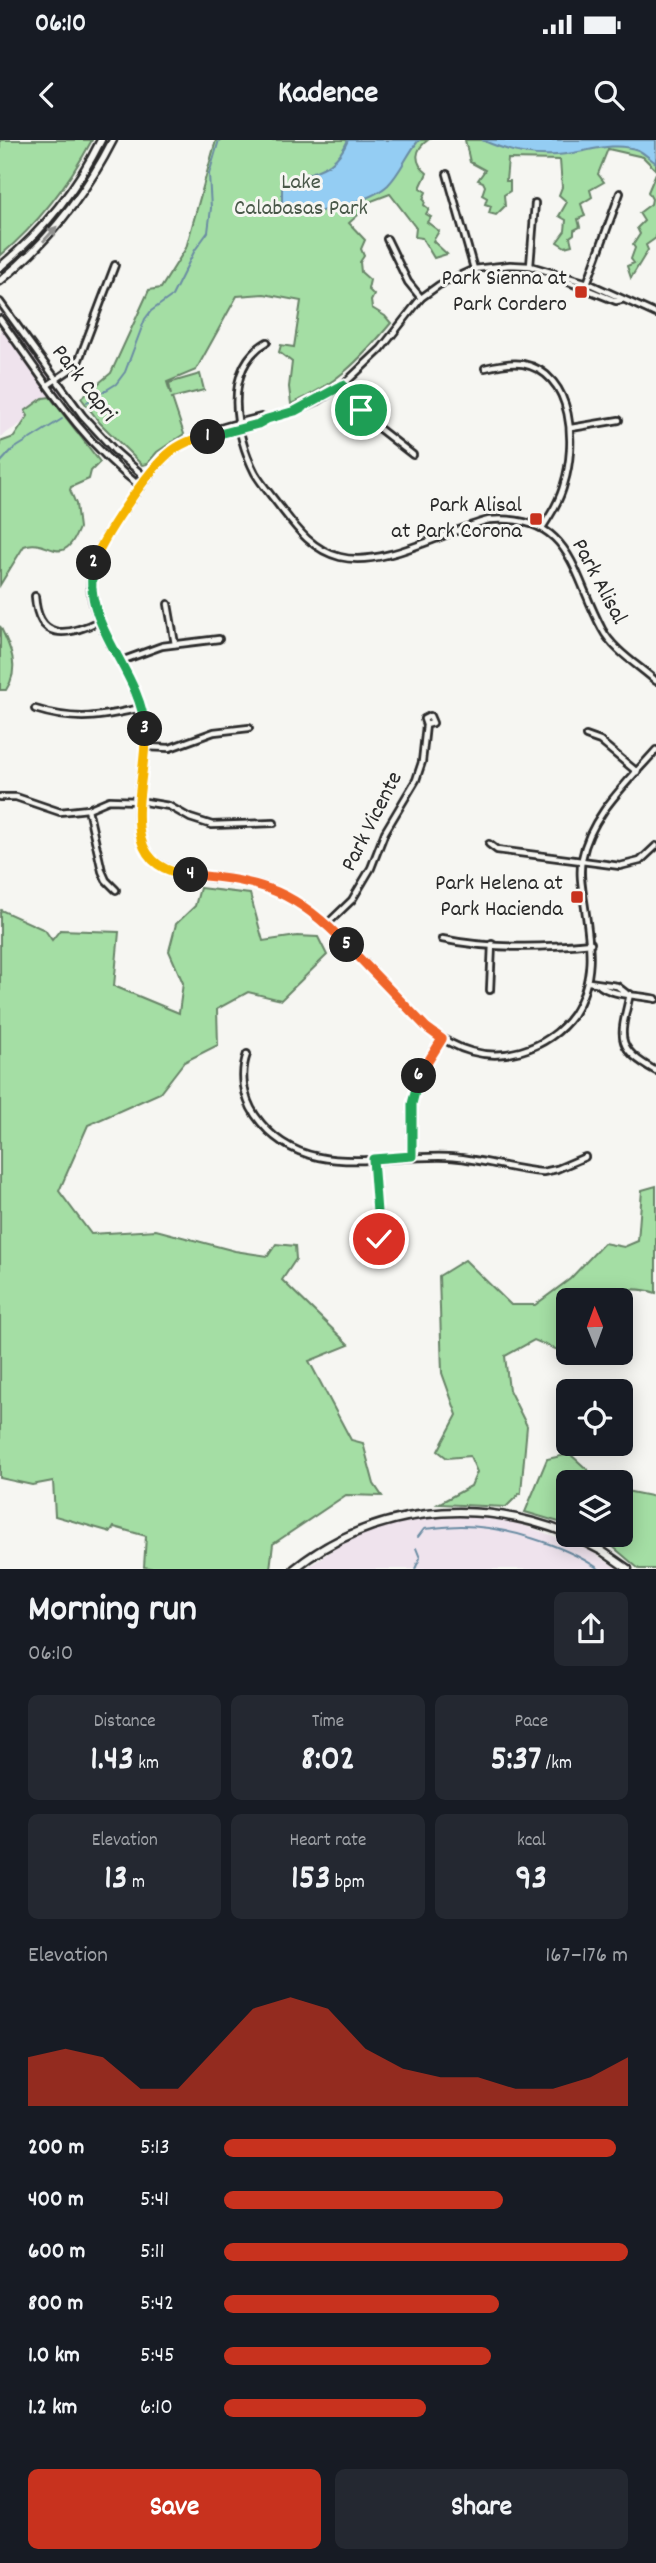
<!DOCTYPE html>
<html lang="en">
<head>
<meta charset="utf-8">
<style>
  :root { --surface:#171b24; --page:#242831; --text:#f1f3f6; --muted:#9ea1a6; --accent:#c8321e }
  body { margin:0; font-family:Dekko,sans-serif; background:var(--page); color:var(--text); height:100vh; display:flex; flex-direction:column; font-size:26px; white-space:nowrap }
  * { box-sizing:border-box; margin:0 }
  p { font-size:23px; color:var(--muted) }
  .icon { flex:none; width:38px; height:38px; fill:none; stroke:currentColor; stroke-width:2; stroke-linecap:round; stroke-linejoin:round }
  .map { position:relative; height:1429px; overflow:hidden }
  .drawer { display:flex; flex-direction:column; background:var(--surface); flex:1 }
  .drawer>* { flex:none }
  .needle { width:46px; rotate:359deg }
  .tools { position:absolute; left:556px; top:1148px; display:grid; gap:14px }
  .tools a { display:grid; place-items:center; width:77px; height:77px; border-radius:10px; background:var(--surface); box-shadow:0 4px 18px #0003; font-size:35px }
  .pin { position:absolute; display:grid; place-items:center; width:60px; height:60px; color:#fff; margin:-30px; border:4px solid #fff; border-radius:50%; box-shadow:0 2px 7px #0007 }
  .km { position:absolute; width:35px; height:35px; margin:-18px; border-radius:50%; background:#222; color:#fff; font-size:19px; line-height:35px; text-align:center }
  .round { display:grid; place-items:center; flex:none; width:74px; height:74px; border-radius:10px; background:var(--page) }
  .overview { display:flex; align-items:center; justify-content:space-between; height:119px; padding:0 28px }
  h1 { font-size:38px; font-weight:700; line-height:52px }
  .metrics { display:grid; grid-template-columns:repeat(3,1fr); gap:10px; height:119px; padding:7px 28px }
  .metrics div { display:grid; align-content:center; border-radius:10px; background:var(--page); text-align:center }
  .metrics b { font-size:35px; font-weight:700 }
  .metrics small { font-size:19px; font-weight:400 }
  .metrics p { font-size:19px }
  .chart { height:196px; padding:14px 28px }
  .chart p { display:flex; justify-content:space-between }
  .chart svg { width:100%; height:126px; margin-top:7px; fill:var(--accent); opacity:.7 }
  .primary-button { display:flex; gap:14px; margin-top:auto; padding:14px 28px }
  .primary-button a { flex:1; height:80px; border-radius:10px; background:var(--accent); color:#fff; font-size:28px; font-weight:700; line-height:80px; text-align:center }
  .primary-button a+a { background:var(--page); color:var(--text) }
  ul { padding:0 28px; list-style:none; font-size:23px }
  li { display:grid; grid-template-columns:112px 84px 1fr; align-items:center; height:52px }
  li i { height:18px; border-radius:9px; background:var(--accent) }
  .status { display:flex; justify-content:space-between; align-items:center; height:49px; padding:0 35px; background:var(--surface); direction:ltr }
  .status svg { height:19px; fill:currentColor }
  header { display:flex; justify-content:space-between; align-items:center; height:91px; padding:0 28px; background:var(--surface); font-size:32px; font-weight:700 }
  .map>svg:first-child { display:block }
  .built { fill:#efe3ed }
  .green { fill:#a4dea4; stroke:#688468; stroke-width:2 }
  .water { fill:#94cdf3; stroke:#6a8ca3; stroke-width:2 }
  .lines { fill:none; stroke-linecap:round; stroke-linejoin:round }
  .stream { stroke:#6a8ca3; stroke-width:2 }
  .minor-casing { stroke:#2b2b2b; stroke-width:10 }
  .tertiary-casing { stroke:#2b2b2b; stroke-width:11 }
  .secondary-casing { stroke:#2b2b2b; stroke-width:11 }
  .minor { stroke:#f6f6f2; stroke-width:4.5 }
  .tertiary { stroke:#f6f6f2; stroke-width:6 }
  .secondary { stroke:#f6f6f2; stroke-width:6 }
  .oneway { fill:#90908e }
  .split-1-casing { stroke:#fff; stroke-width:14 }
  .split-2-casing { stroke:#fff; stroke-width:14 }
  .split-3-casing { stroke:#fff; stroke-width:14 }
  .split-4-casing { stroke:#fff; stroke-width:14 }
  .split-5-casing { stroke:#fff; stroke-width:14 }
  .split-6-casing { stroke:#fff; stroke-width:14 }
  .split-7-casing { stroke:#fff; stroke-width:14 }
  .split-1 { stroke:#22a559; stroke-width:9 }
  .split-2 { stroke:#f5b400; stroke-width:9 }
  .split-3 { stroke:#22a559; stroke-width:9 }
  .split-4 { stroke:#f5b400; stroke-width:9 }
  .split-5 { stroke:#f0652b; stroke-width:9 }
  .split-6 { stroke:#f0652b; stroke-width:9 }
  .split-7 { stroke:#22a559; stroke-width:9 }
  .poi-dot { fill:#c8321e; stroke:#f6f6f2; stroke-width:2.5 }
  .labels { text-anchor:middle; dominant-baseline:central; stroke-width:6; stroke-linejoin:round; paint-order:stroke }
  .park-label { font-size:23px; fill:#495849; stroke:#f6f6f2 }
  .poi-label { font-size:23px; fill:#2b2b2b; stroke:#f6f6f2; text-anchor:end }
  .street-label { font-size:23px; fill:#2b2b2b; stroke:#f6f6f2 }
</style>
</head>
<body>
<div class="status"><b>06:10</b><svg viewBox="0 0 49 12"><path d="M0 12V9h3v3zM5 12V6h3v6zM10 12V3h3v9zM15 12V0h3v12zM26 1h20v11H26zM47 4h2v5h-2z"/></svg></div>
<header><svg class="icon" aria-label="back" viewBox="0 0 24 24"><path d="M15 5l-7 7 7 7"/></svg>Kadence<svg class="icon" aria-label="search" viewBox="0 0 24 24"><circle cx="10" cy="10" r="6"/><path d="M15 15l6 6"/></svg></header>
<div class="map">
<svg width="656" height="1429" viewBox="0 0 656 1429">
  <rect width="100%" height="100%" fill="#f6f6f2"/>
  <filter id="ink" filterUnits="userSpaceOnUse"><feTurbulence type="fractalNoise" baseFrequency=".0143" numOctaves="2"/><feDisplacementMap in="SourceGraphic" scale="14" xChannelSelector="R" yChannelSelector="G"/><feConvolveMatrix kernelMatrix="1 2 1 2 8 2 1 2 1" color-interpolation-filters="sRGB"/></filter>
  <g filter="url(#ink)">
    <!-- built -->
    <g class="built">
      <path d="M0,169l63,88 -63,40z"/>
      <path d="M467,1377l46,5 38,13 41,17 26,17h-313l32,-22 39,-18 46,-10z"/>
    </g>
    <!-- green -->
    <g class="green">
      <path d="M0,0h92c-24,45 -53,83 -92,116z"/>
      <path d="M216,0h212c-13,9 -15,22 -1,33l-7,15 6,4 -3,7 2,2 -1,4 5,4 -3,5 5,3 -4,5 12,9 -6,10 14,13 -13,4 -12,-20 -7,-1 1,-9 -26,-34 -24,9 1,4 -18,16 16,17 -4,9 3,7 -4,6 1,10 9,8 -2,9 6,6 -3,6 1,7 13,8 6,7c-31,37 -55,62 -100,81l-2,-17 3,-25 -13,-10 2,-7 13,2 7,-46 -37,-7 -27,2 -41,74 -29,12 4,13 -2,-12 31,-9 4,16 -32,8 12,36 -27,18 -10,12 -5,1 -42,-42 -19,-25 30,-25 38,-83 12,-2 25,-40z"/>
      <path d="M465,0h191v30l-13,-13 -35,-8 -10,25 6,8 -14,8 2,7 -11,7 4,12 -7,3 2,8 -6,3v4l-4,3 2,8 -7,2 -8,-5 8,-11 1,-11 -7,-4 8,-14 -8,-7 3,-8 -2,-27 -52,-1 -2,22h4v10l-6,4 1,11 -9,9 -7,-2 2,-7 -6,-2 2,-6 -5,-3 3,-9 -2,-4 -5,-2 7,-10 -15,-8z"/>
      <path d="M656,33v65l-10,7 2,5 -17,28 -4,-12 7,-3 -3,-4 4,-11 -2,-3 7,-11 -3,-6 7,-7 -5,-8 12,-9 1,-5 -4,-7z"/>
      <path d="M50,257l50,65 -9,9 -2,8 -18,8 -1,3 6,14 3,24c-17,44 -31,8 -55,18l-24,39v-143l14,-5 14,-21 -3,-5 18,-13z"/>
      <path d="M0,486c10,20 21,42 6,64h-6z"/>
      <path d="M200,748l50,6 13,47 34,-5 21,1 9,18 -46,45 -33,-8 -31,17 1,36 -34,17 -24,31 -72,32 -29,66 32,43 65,-4 79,21 33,5 8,-12 19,2 1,13 -14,21 67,65 -40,16 42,79 12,3 11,41 8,12 -36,-1 -73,49 -3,25h-114l-12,-2 2,-31 -32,-9 -3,5 -56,-16 -2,-35 -21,4 -32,-7v-565l1,-3 44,20 7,10 8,-10 59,2 -5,54 65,27 4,-30 -14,-32 7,-27 19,-18z"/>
      <path d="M656,1046v107c-16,-5 -35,-6 -47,7h-40v53h15l-2,7 -48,-20 -29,16 4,34 18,36 -6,66 -15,15 -68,-3 33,-18 6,-14 -7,-16 -23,2 -9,-7 19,-36 -15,-42 -3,-97 26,-16 46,45h24l35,-26 34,-36 20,4 14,-6 4,-51z"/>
      <path d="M570,1314l31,28h-32v43l-44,-13 22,-53z"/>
      <path d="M621,1350l35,7v72h-17l-28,-24 -20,-10h30z"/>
    </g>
    <!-- water -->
    <g class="water">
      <path d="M348,0h71c-12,14 -18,32 -31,45 -17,16 -75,32 -98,27l-8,-10v-15c26,-20 50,-10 66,-47z"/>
      <path d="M482,0h174v23c-6,-4 -12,-10 -18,-13 -26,-10 -55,4 -81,5 -27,2 -51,-4 -75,-15z"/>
    </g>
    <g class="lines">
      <!-- stream -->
      <g class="stream">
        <path d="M87,262l29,-18 9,-12 20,-53 6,-8 21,-15 23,-46 13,-18 3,-24 -2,-34 10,-34"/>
        <path d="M30,299l32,-20"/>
        <path d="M0,323l12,-13 16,-10"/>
        <path d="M418,1397l6,-8c12,-1 25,-3 37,-3 43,0 103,19 138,43"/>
        <path d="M415,1429l5,-11 -4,-10"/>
      </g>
      <!-- minor casing -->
      <g class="minor-casing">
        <g id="minor">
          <path d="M447,34l27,95"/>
          <path d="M387,99l21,43 13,16"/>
          <path d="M530,126l5,-63"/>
          <path d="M562,137l4,4 50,20 5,-1"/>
          <path d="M585,149l35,-96"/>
          <path d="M0,162l82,113 32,35 33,29"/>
          <path d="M0,179c45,62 80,121 141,168"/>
          <path d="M267,202c-45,26 -32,92 -12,131 7,12 17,23 25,34 17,22 32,43 60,50 43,11 105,-26 149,-37 83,-6 82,51 113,109 11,21 36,36 54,52"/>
          <path d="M485,228c12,-3 26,-6 38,-4 52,10 53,82 41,120 -4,16 -13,30 -22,44"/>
          <path d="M48,245l29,-20 38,-100"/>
          <path d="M343,245l29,38 41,32"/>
          <path d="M267,279l-6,-2c-31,8 -63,15 -89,34 -17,12 -69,86 -77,107 -4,11 -5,24 -4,36 8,46 46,81 53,127 7,41 -22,100 6,135 22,27 77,18 110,29 44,14 73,45 105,78 20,22 41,43 62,65 29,22 58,33 94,23 21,-6 40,-19 52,-36 24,-37 17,-73 11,-114 -2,-13 -5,-28 -2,-42 8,-43 46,-77 74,-109"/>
          <path d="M571,288l48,-8"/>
          <path d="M203,296l5,1 50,-13 9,-5 28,-8 23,-10 25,-16 38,-36 40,-51 18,-13 35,-16 36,-4 20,1 58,17 68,31"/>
          <path d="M35,456c3,45 31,41 64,25"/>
          <path d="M168,464l7,40"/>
          <path d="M121,521l41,-15 57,-7"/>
          <path d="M35,569c41,13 66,8 106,-1"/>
          <path d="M586,596l14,5 37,31"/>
          <path d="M145,607l25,1 44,-16 35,-4"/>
          <path d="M0,657h16l44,15 28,-3 21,-9 30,1 30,5 21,12 22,7 62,-2"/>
          <path d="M88,669l14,62 4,9 10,10"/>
          <path d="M489,704l8,6 123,16 20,-5 16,-15"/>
          <path d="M327,784l25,-24 19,-32 14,-36 31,-52 6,-18 4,-37 -2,-6 6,-3 3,7 -7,2"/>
          <path d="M442,799c47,10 101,9 149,4"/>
          <path d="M589,842l28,4 9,7"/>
          <path d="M598,844c12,12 40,11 58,15"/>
          <path d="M490,850l2,-46"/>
          <path d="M630,854c-10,44 -16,53 26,77"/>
          <path d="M247,914c-7,19 -4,43 8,61 46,67 124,39 193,42 32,1 63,13 95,15l14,-3 28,-12"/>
          <path d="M412,1016c-4,-51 1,-75 30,-117"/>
          <path d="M373,1019l6,80 -3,18"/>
        </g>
      </g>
      <!-- tertiary casing -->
      <g class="tertiary-casing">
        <g id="tertiary">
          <path d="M0,127c42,-35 77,-78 101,-127"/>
          <path d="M0,141c48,-39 85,-86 113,-141"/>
        </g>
      </g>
      <!-- secondary casing -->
      <g class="secondary-casing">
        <g id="secondary">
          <path d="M571,1395l31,16 26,18"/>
          <path d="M294,1429c79,-63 183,-72 275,-35"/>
        </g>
      </g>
      <!-- minor -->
      <use href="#minor" class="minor"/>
      <!-- tertiary -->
      <use href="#tertiary" class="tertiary"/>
      <!-- secondary -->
      <use href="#secondary" class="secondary"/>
    </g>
    <!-- one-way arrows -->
    <defs><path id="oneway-solid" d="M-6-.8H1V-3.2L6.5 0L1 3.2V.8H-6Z" transform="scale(1.75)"/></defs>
    <use class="oneway" href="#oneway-solid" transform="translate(50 94) rotate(-48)"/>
  </g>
  <g class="lines" filter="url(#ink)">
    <!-- split-1 casing -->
    <g class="split-1-casing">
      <path id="split-1" d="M208,297l50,-13 9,-5 28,-8 48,-26 18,25"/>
    </g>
    <!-- split-2 casing -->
    <g class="split-2-casing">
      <path id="split-2" d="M94,423c7,-24 54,-92 74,-109 9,-8 28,-18 40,-17"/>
    </g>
    <!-- split-3 casing -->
    <g class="split-3-casing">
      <path id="split-3" d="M94,423c-15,61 47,107 51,166"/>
    </g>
    <!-- split-4 casing -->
    <g class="split-4-casing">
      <path id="split-4" d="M145,589c4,50 -37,139 46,146"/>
    </g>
    <!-- split-5 casing -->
    <g class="split-5-casing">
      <path id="split-5" d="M191,735c72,5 106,17 156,70"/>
    </g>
    <!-- split-6 casing -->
    <g class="split-6-casing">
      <path id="split-6" d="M347,805l80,83 15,11 -23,37"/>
    </g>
    <!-- split-7 casing -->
    <g class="split-7-casing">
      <path id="split-7" d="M379,1099l-6,-80 39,-3v-52l7,-28"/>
    </g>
    <!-- split-1 -->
    <use href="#split-1" class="split-1"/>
    <!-- split-2 -->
    <use href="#split-2" class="split-2"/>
    <!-- split-3 -->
    <use href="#split-3" class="split-3"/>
    <!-- split-4 -->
    <use href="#split-4" class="split-4"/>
    <!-- split-5 -->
    <use href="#split-5" class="split-5"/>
    <!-- split-6 -->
    <use href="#split-6" class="split-6"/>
    <!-- split-7 -->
    <use href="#split-7" class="split-7"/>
  </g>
  <!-- markers -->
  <g class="poi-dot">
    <rect x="574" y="145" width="14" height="14" rx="3.5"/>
    <rect x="529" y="372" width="14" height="14" rx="3.5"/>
    <rect x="570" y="750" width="14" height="14" rx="3.5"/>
  </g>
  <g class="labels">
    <!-- park labels -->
    <g class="park-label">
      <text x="301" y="43">Lake<tspan x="301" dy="26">Calabasas Park</tspan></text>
    </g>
    <!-- poi labels -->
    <g class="poi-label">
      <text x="567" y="139">Park Sienna at<tspan x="567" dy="26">Park Cordero</tspan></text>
      <text x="522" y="366">Park Alisal<tspan x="522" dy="26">at Park Corona</tspan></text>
      <text x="563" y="744">Park Helena at<tspan x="563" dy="26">Park Hacienda</tspan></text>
    </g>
    <!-- street labels -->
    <g class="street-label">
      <text transform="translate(83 244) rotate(52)">Park Capri</text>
      <text transform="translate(598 442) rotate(62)">Park Alisal</text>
      <text transform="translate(373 682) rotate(-63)">Park Vicente</text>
    </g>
  </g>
</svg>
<div class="tools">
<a><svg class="needle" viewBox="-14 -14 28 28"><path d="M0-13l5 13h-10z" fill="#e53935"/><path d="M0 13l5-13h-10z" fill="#9ea1a6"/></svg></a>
<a><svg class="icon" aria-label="locate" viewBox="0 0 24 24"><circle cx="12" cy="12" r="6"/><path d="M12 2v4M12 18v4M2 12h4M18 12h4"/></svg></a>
<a><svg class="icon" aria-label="layers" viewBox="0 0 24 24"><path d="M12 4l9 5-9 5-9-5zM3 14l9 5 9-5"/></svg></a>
</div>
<div class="pin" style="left:361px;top:270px;background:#1e9e55"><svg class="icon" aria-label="arrive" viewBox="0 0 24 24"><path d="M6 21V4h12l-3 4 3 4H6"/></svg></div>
<div class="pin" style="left:379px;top:1099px;background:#d93025"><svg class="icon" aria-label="check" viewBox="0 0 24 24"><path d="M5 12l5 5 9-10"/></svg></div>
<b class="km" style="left:208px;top:297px">1</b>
<b class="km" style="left:94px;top:423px">2</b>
<b class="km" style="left:145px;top:589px">3</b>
<b class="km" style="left:191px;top:735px">4</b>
<b class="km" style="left:347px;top:805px">5</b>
<b class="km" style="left:419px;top:936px">6</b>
</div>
<section class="drawer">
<div class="overview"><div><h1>Morning run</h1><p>06:10</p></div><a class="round"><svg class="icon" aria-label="share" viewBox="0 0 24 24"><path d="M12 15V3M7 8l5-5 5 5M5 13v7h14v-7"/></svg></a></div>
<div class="metrics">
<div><p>Distance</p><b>1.43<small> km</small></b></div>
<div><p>Time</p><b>8:02</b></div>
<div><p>Pace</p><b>5:37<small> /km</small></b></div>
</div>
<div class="metrics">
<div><p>Elevation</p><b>13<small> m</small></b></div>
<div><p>Heart rate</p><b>153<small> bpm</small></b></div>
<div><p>kcal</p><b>93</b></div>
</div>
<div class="chart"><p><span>Elevation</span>167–176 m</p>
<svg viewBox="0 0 160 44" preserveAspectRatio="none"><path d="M0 44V27L10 24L20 27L30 38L40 38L50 24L60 10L70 6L80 10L90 24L100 31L110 34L120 34L130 38L140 38L150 34L160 27V44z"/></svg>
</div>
<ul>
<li><b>200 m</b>5:13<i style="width:97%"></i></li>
<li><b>400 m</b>5:41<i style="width:69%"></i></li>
<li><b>600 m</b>5:11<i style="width:100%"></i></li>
<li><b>800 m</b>5:42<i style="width:68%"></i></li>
<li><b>1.0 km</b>5:45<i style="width:66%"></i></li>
<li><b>1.2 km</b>6:10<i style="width:50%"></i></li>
</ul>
<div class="primary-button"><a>Save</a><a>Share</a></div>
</section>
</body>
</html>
